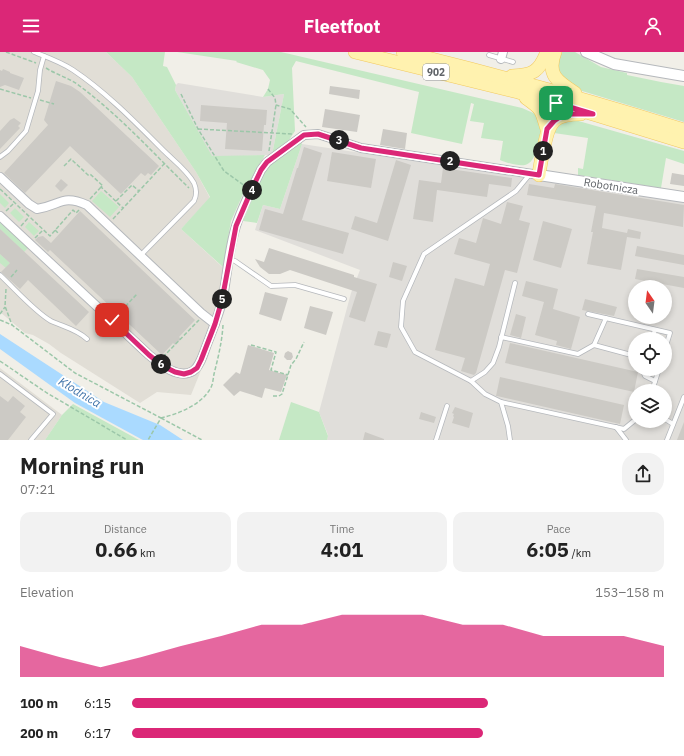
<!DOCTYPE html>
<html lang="en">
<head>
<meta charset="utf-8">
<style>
  :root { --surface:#fff; --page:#f2f2f2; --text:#222; --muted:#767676; --accent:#db2777 }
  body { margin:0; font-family:"IBM Plex Sans",sans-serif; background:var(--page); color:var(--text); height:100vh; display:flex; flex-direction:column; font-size:15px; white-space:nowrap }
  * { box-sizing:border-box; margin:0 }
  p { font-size:13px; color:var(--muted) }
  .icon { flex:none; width:22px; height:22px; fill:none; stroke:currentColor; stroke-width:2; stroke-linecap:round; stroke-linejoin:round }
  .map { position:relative; height:388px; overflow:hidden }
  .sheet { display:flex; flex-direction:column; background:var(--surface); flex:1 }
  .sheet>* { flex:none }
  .needle { width:26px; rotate:346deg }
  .controls { position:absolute; left:628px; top:228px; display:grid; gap:8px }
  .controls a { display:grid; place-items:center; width:44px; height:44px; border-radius:50%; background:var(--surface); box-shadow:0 2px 6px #0003; font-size:20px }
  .pin { position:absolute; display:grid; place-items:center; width:34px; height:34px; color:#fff; margin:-17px; border-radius:8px; box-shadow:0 2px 6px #0006 }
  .km { position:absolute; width:20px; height:20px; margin:-10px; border-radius:50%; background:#222; color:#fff; font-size:11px; line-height:20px; text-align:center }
  .round { display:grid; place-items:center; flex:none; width:42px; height:42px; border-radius:16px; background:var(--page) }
  .headline { display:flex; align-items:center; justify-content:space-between; height:68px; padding:0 20px }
  h1 { font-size:22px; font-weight:800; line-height:30px }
  .metrics { display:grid; grid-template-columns:repeat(3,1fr); gap:6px; height:68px; padding:4px 20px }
  .metrics div { display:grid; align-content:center; border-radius:10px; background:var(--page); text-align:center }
  .metrics b { font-size:20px; font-weight:800 }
  .metrics small { font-size:11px; font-weight:400 }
  .metrics p { font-size:11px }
  .chart { height:112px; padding:8px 20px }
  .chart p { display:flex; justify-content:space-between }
  .chart svg { width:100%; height:72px; margin-top:4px; fill:var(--accent); opacity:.7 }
  ul { padding:0 20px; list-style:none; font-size:13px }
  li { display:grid; grid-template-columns:64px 48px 1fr; align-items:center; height:30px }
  li i { height:10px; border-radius:5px; background:var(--accent) }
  header { display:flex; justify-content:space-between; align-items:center; height:52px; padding:0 20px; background:var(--accent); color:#fff; font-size:18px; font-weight:800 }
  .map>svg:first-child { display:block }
  .industrial { fill:#e0deda; fill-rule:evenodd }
  .education { fill:#e1ded6 }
  .green { fill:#c5e8c5 }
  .water { fill:#aadaff }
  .building { fill:#cccac5 }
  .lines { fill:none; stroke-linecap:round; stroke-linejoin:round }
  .service-casing { stroke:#b5b8bc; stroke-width:5.5 }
  .minor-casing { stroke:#b5b8bc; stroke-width:10 }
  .tertiary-casing { stroke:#b5b8bc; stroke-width:12 }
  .primary-casing { stroke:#f2c960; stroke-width:14 }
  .path { stroke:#9cc7a9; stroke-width:1.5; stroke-dasharray:4 2; stroke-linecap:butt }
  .service { stroke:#fff; stroke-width:4 }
  .minor { stroke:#fff; stroke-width:8 }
  .tertiary { stroke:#fff; stroke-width:10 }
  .primary { stroke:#fff2af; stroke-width:13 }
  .route-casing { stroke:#fff; stroke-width:8 }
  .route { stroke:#db2777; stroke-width:5 }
  .labels { text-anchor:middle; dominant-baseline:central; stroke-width:4; stroke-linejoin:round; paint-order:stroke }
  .shield { fill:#fff; stroke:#8f9295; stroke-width:1 }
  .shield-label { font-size:10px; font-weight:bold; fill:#5f6368 }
  .street-label { font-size:11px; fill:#5f6368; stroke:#fff }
  .water-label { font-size:12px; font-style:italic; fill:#4174aa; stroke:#fff }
</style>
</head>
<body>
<header><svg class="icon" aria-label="menu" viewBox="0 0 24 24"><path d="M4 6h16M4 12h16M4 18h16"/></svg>Fleetfoot<svg class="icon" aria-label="person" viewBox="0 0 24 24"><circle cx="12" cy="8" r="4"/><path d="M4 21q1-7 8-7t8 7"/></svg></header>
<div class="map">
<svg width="684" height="388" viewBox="0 0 684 388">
  <rect width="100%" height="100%" fill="#f1efe8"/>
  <!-- industrial -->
  <g class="industrial">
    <path d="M178,31l85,14 21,-3 -12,61 -60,2 -37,-67 1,-5z"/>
    <path d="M302,92l382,58v238h-357l1,-5 -9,-23 32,-119 9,-23 -105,-40 8,-25 17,4zM635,235h30v30h-30zM635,287h30v30h-30zM635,339h30v30h-30z"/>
  </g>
  <!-- education -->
  <g class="education">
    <path d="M0,0h106l26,25 64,95 14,26 -29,31 49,45 -13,57 -26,64 -34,-3 -17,11 -79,-50 -12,-9 -16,-9 -8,-2 -25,-21z"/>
    <path d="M0,316l62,47 -17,25h-45z"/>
  </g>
  <!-- green -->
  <g class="green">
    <path d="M106,0h59l-2,14 4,1 9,18 -1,5 37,66 53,-1 -22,39 -12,27 -8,46 -42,-38 29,-32 -14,-25 -64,-95z"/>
    <path d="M177,0h104l241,56 18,8c0,3 1,6 1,9 0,10 -4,38 -16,40 -7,1 -18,-2 -25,-5l3,-19 -22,-3 3,-15 -14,-2 4,-17 -3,-1 -9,41 -51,-11 8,-41 -123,-31 -4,7 3,63 -8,12 -15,12 12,-61 -21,3 5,-8 2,-9 -7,-10 -27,-8 1,-1z"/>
    <path d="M561,0h14l26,15 26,6v2l34,7 23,4v36l-115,-35 -13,-13 1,-17z"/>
    <path d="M575,68l109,31v13l-18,-6 -5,30 -83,-13v-7l5,1 5,-31 -34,-5c4,-10 11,-12 21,-13z"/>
    <path d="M300,89l2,3 -22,65 -17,-4 -6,18 -14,-2 21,-50 13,-14z"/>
    <path d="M101,139l18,16 -9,10 -18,-16z"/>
    <path d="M0,142l9,9 -4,5 -5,-5z"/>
    <path d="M15,156l9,9 -5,5 -9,-9z"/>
    <path d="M0,168l29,27 -5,5 -24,-23z"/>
    <path d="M29,170l10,9 -5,5 -9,-9z"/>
    <path d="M0,202l10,9 -4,5 -6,-5z"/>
    <path d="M291,350l28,10 9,24 -1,4h-48z"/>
    <path d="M73,352l66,36h-94l17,-25z"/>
  </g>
  <!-- water -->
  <path class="water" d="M0,282l104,68 56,23 23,15h-40l-2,-1 -66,-36 -75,-54z"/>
  <!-- building -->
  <g class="building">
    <path d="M3,17l7,3v1l14,5 -5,12 -14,-5 -5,2v-17l2,1z"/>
    <path d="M56,29l15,5 9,6 79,74 -8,9 -3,-2 -3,3 -4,-3 -20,21 -51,-48 -45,47 -21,-20 44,-48 -4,-5z"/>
    <path d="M330,34l30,4 -1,9 -30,-5z"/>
    <path d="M201,53l66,5 -1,15h-2l-2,26 -37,-2 2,-26 -27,-2z"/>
    <path d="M325,57l35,6 -3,17 -35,-5z"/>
    <path d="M14,66l7,5 -3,3 2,2 -20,21v-18l10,-11z"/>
    <path d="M383,77l24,4 -2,16 -25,-4z"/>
    <path d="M304,95l18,6 -20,67 47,13 -6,21 -84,-24 6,-21 18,5 14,-46h1z"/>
    <path d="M332,100l44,7 -5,29 -44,-7z"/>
    <path d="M396,108l15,5 -23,76 -37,-12 4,-13 22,7z"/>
    <path d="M443,116l69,10 -1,9 -22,-3 -2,13 -50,-7 -4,32 -20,-3 6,-39 22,3z"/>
    <path d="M672,121l12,2v11l-14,-2z"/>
    <path d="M61,127l7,6 -7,7 -6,-6z"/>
    <path d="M529,132l25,4 1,-4 129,21 -1,22 -79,-14 -2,15 25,5 1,-4 13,3 -1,7 -13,-2 -6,33 -34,-6 6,-32h-2l5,-26 -69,-11z"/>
    <path d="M507,150l16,4 -4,14 11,3 -13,50 -12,-3 -29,103 -2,2 -13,-4 4,-13 -30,-8 20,-72 29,8 6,-22 -36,-10 5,-16 17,5 7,-25 18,6z"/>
    <path d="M80,159l115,109 -16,17 2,2 -6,6 -2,-2 -11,12 -112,-105 -2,2 -13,-12 3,-3 5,-1 8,7z"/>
    <path d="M543,169l29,8 -11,39 -28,-8z"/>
    <path d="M0,177l89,83 -13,14 -48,-46 -8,9 -19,-17 9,-9 -10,-9z"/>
    <path d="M637,194l47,9v10l-49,-9z"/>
    <path d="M269,196l85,27v2l23,7 -12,38 -16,-5 8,-25 -67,-22 -10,4h-11l-9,-7 -5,-8 9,3z"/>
    <path d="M393,210l14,4 -5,15 -13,-4z"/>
    <path d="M637,217l47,8v11l-49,-9z"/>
    <path d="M526,229l32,8 -5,20 27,8 -9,32 -15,-4 1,-4 -22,-6 9,-33 -22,-6z"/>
    <path d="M265,240l23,6 -7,23 -22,-7z"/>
    <path d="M585,247l32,8 -3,9 -32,-6z"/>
    <path d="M310,254l23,6 -7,23 -22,-7z"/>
    <path d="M516,262l10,3 -5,21 -11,-3z"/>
    <path d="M378,279l13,3 -4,14 -13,-3z"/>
    <path d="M510,291l128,29 -4,20 -129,-29z"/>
    <path d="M248,293l26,8 -5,17 18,5 -6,17 -16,-4 -3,10 -22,-7 -6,5 -11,-11 13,-13 4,2z"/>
    <path d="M288,299l4,2 1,4 -2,3h-4l-3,-3 1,-4z"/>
    <path d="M500,325l124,28 -4,19 -123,-28h-1z"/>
    <path d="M0,344l8,6 5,-6 12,10 -5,6 6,5 -18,23h-8z"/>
    <path d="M455,355l18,6 -4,15 -17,-5 2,-6 -1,-1 1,-2 -2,-1z"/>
    <path d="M421,360l15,5 -2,6 -15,-4z"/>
    <path d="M684,371v17h-7l7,-18z"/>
    <path d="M365,380l19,7v1h-21z"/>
  </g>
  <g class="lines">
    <!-- service casing -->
    <g class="service-casing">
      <g id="service">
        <path d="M34,0c13,5 27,10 39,18 33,22 62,52 90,80 10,10 24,20 31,33 3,7 3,12 0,18l-54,55"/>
        <path d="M489,3l24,7"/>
        <path d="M0,105l8,-6 18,-20 12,-40 2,-21 4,-14"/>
        <path d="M229,207l6,2 36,25 24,-1 49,14"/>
        <path d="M0,223c14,13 35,37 51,46 13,6 25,8 36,18"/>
        <path d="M588,262l82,19 -5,16"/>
        <path d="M501,285l77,17 16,-9 12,-27"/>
        <path d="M652,287l3,-9"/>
        <path d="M594,293l41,11"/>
        <path d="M642,317l3,7 10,5"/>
        <path d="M0,322l53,40 -22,26"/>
        <path d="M471,329l14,-9 8,-9 6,-16 16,-64"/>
        <path d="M652,339l7,-22"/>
        <path d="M501,350l123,27 11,-9"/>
        <path d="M665,367l8,5"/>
        <path d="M616,375l10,13"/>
        <path d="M436,388l11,-34"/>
        <path d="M510,388l-2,-14 -7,-24 -16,-8 -14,-13 -56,-29 -14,-25 2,-26 21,-47 92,-63 14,-17"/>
        <path d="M667,388l17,-43"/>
      </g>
    </g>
    <!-- minor casing -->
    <g class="minor-casing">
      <g id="minor">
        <path d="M501,7l2,-7"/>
        <path d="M0,125l29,27 8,5c24,-4 25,-15 50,-4l114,108 14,11"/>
        <path d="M0,164l149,139c11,9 29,25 44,16 7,-5 10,-16 13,-24 6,-16 13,-32 17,-49 4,-23 6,-50 13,-72 6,-19 16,-38 25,-56l6,-8 37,-27 14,-1 43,14 178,27"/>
      </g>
    </g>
    <!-- tertiary casing -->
    <g class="tertiary-casing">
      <g id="tertiary">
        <path d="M586,0l28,12 70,12"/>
        <path d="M539,123l145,22"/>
      </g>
    </g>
    <!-- primary casing -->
    <g class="primary-casing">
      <g id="primary">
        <path d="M355,0l163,40 75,22 91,28"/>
        <path d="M403,0c95,23 188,49 281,78"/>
        <path d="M555,0c-9,23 3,30 20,41"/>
        <path d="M512,24c21,-1 27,-4 35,-24"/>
        <path d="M526,46c17,12 15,12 21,31"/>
        <path d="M539,123c1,-10 3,-19 5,-28 5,-26 10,-33 37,-33"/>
      </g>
    </g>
    <!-- path -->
    <g class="path">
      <path d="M6,0l30,11"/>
      <path d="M46,16c11,7 24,10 35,19 40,30 73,67 108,101"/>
      <path d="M0,37l31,9"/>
      <path d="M268,37l7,9 1,7 14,4 16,18"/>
      <path d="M181,42l17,35 26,42 21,15"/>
      <path d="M40,48l14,4"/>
      <path d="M198,77l94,5"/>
      <path d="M269,99l7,-46"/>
      <path d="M64,114l7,-7 17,16 2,-1 13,12 -2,1 22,21"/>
      <path d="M0,137l50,47 23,-26 3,3 3,-3"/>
      <path d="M90,147l11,-12"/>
      <path d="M116,149l16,-16 7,6"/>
      <path d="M6,159l8,-8"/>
      <path d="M113,167l52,-56"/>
      <path d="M21,174l8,-9"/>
      <path d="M55,178l4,4"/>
      <path d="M35,186l8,-8"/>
      <path d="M11,225l6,-7"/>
      <path d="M6,237l-1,17 7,19"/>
      <path d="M0,262l5,-7"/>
      <path d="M117,263l20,-21"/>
      <path d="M0,268l12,5 63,48 86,45 -13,22"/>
      <path d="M251,293l25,7 -5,18 17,5"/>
      <path d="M163,305l36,-37"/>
      <path d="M0,309l47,32 80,47"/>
      <path d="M273,344h6l3,-2 9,-29 5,-6 8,-17"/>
      <path d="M161,366c17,-4 40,-13 49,-29 3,-4 3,-10 4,-15 4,-16 8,-32 9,-49"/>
      <path d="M161,366l41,22"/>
    </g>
    <!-- service -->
    <use href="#service" class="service"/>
    <!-- minor -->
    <use href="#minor" class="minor"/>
    <!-- tertiary -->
    <use href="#tertiary" class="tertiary"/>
    <!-- primary -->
    <use href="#primary" class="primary"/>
  </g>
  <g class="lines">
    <!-- route casing -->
    <g class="route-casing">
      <path id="route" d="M112,268l37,35 14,11 12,6 9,2 7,-2 6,-4 4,-8 14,-36 7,-24 14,-74 15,-35 10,-21 6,-8 37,-27 14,-1 43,14 178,27 8,-46 7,-8 7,-5 9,-2h23l-37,-11"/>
    </g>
    <!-- route -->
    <use href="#route" class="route"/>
  </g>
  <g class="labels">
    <!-- shield labels -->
    <rect class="shield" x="423" y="12" width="26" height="16" rx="3"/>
    <g class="shield-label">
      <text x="436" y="20">902</text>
    </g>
    <!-- street labels -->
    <g class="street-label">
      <text transform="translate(611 134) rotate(9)">Robotnicza</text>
    </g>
    <!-- water labels -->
    <g class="water-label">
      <text transform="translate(80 340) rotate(31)">Kłodnica</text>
    </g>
  </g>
</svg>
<div class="controls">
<a><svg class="needle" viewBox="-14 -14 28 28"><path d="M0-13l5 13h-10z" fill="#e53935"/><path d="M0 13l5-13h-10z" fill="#767676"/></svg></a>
<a><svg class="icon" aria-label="locate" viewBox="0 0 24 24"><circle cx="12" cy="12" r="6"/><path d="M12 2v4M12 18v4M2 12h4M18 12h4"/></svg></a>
<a><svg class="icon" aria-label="layers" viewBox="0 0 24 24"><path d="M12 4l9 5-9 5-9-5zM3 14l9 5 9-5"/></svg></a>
</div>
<div class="pin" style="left:556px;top:51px;background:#1e9e55"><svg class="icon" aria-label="arrive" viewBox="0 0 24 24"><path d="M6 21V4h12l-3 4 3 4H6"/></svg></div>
<div class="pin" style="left:112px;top:268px;background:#d93025"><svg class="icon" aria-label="check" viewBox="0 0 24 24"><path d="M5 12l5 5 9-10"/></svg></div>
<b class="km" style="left:543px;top:99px">1</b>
<b class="km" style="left:450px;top:109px">2</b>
<b class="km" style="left:339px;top:88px">3</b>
<b class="km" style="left:252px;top:138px">4</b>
<b class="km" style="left:222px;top:247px">5</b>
<b class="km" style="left:161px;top:312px">6</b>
</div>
<section class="sheet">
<div class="headline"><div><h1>Morning run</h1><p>07:21</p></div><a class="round"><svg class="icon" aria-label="share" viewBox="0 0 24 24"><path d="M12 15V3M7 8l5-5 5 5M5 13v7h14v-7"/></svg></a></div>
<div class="metrics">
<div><p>Distance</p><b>0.66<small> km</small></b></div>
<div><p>Time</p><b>4:01</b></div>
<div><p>Pace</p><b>6:05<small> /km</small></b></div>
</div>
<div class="chart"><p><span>Elevation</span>153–158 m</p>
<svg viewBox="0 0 160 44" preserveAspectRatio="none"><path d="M0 44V25L10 32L20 38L30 32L40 25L50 19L60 12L70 12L80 6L90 6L100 6L110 12L120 12L130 19L140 19L150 19L160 25V44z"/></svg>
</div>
<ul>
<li><b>100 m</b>6:15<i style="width:67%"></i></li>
<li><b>200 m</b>6:17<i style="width:66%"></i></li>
</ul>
</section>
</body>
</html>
